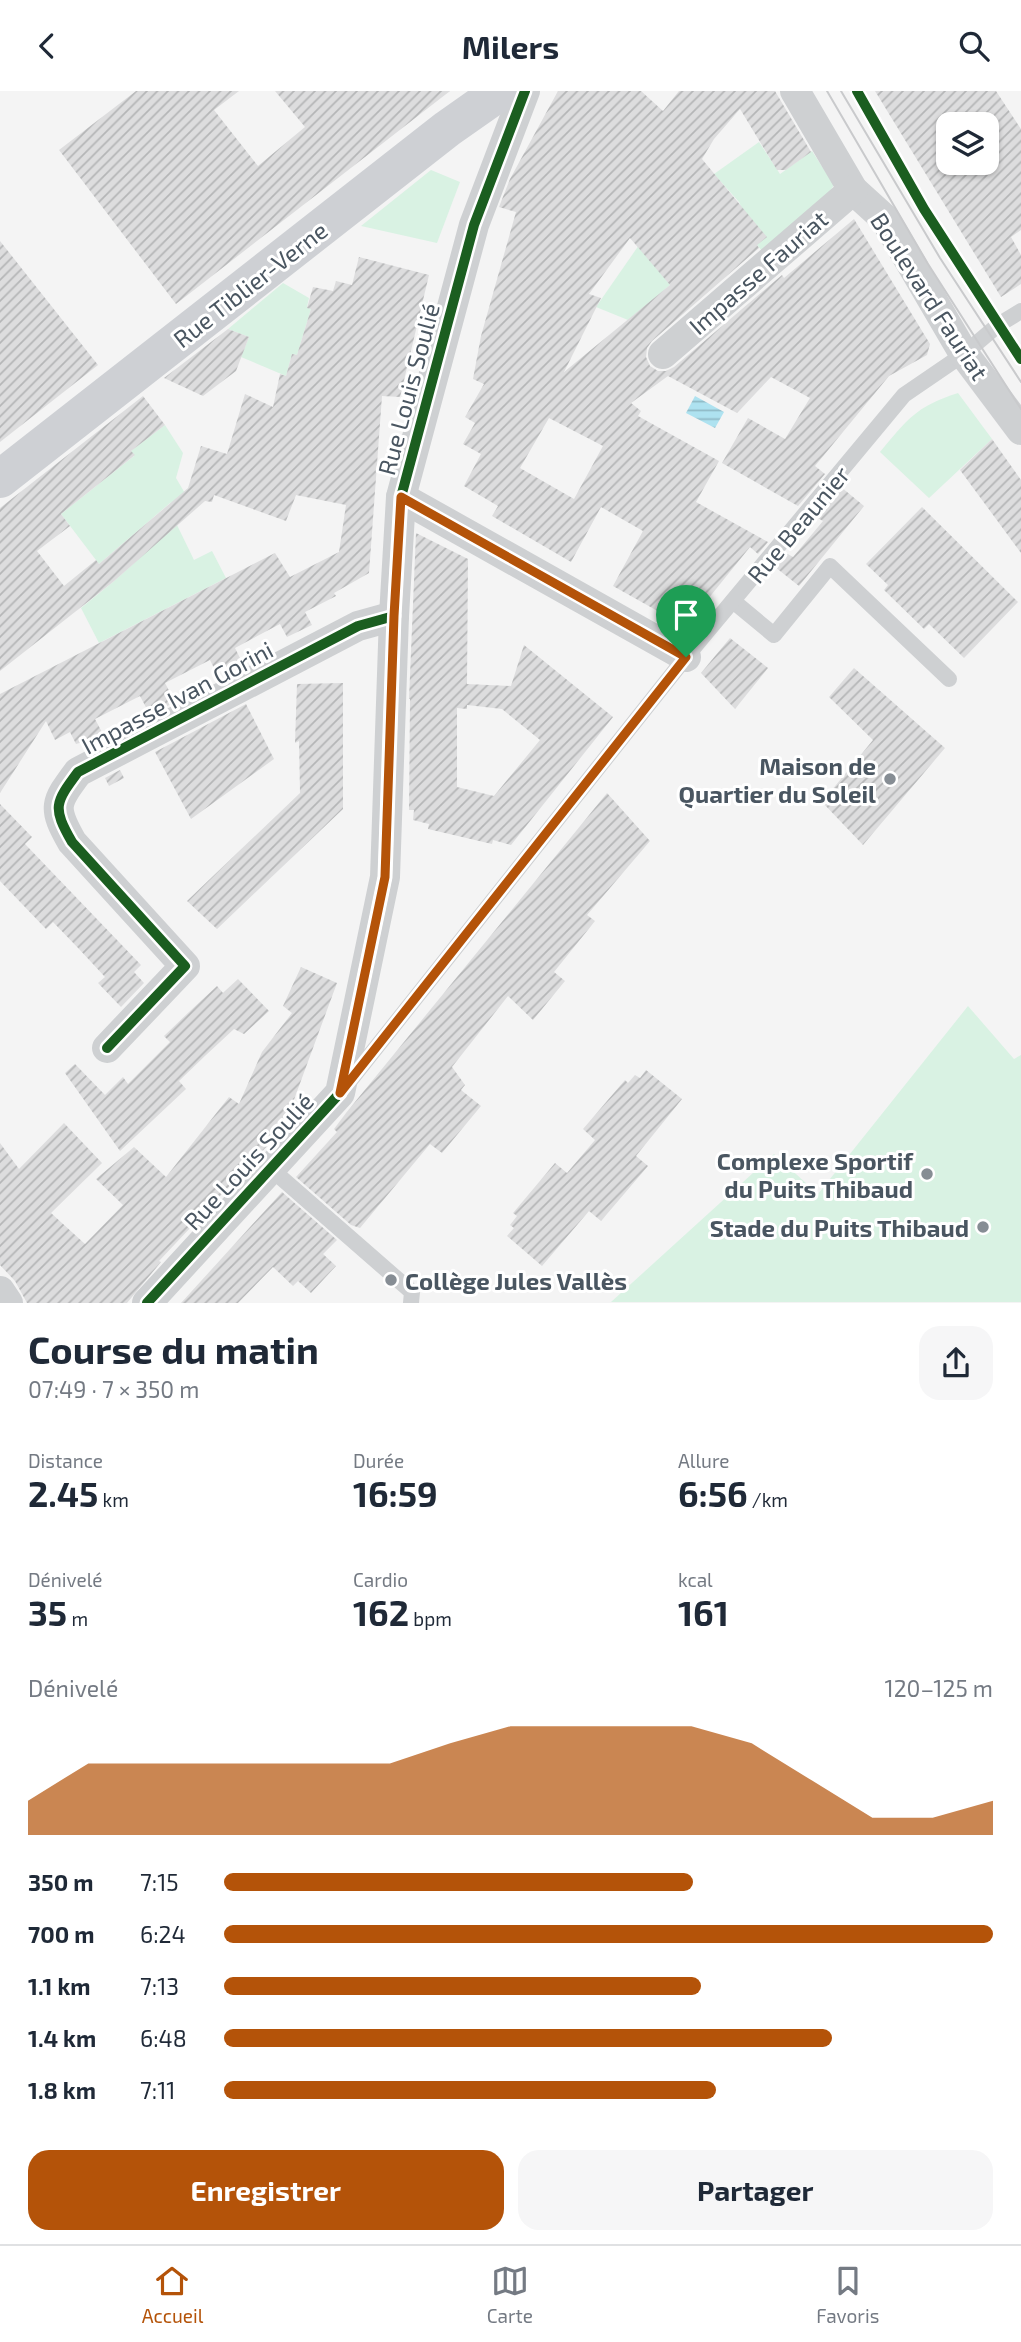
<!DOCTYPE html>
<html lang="fr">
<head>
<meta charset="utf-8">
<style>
  :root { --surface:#fff; --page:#f6f6f7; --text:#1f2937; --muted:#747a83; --line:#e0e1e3; --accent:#b45309 }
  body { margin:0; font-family:"Exo 2",sans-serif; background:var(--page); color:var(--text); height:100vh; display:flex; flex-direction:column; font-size:26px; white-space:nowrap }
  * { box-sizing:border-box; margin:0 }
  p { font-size:23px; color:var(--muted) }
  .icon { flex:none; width:38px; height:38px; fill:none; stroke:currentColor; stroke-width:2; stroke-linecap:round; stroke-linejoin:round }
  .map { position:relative; height:1212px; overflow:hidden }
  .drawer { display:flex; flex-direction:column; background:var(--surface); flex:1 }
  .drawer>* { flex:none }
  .controls { position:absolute; left:936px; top:21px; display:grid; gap:14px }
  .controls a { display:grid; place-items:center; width:63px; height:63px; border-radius:14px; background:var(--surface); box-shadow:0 2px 5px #0004; font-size:35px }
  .pin { position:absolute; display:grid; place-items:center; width:60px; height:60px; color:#fff; margin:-72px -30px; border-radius:50% 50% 50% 0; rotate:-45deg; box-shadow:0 0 7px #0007 }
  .pin .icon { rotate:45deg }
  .round { display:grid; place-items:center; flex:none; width:74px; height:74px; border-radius:21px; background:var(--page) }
  .summary { display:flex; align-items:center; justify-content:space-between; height:119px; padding:0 28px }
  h1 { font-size:38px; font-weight:700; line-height:52px }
  .stats { display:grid; grid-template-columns:repeat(3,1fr); gap:10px; height:119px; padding:7px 28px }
  .stats div { display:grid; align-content:center }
  .stats b { font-size:35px; font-weight:700 }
  .stats small { font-size:19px; font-weight:400 }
  .stats p { font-size:19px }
  .chart { height:196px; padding:14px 28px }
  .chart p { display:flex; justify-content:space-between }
  .chart svg { width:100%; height:126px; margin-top:7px; fill:var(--accent); opacity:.7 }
  .button { display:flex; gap:14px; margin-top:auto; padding:14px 28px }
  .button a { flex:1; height:80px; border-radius:21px; background:var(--accent); color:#fff; font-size:28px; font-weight:700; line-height:80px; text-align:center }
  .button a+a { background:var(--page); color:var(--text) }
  ul { padding:0 28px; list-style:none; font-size:23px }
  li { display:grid; grid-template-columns:112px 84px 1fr; align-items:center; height:52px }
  li i { height:18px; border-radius:9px; background:var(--accent) }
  header { display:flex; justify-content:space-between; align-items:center; height:91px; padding:0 28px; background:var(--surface); font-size:32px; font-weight:700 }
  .dock { display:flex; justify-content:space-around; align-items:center; height:98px; border-top:2px solid var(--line); background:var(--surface); font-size:19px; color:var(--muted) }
  .dock a { display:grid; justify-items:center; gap:4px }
  .dock .selected { color:var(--accent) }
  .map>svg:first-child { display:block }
  .green { fill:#d9f2e3 }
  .water { fill:url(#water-rules) }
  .building { fill:url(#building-hatch); fill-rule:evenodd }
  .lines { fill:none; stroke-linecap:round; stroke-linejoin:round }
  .service { stroke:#ced0d2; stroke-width:16 }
  .minor { stroke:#ced0d2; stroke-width:30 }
  .secondary { stroke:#ced0d4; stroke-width:38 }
  .tram { stroke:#c9cacc; stroke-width:2 }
  .cycleway-casing { stroke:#fff; stroke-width:15 }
  .cycleway { stroke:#1b5e20; stroke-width:10 }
  .route-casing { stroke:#fff; stroke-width:14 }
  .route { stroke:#b45309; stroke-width:9 }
  .poi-dot { fill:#868d94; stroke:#fff; stroke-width:2.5 }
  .labels { text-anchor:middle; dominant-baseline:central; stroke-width:6; stroke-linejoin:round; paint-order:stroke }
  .street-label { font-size:24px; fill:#4a5661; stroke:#fff }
  .poi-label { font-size:24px; font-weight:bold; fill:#4a5661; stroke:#fff; text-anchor:end }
</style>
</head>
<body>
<header><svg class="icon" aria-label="back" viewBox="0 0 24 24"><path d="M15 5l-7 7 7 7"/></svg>Milers<svg class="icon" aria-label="search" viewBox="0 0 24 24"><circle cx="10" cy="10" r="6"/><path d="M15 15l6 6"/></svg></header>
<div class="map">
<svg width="1021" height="1212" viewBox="0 0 1021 1212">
  <defs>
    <pattern id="water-rules" width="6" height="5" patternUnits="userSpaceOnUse" patternTransform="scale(1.75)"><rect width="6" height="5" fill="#aee2f0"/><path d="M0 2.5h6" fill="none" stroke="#90bac6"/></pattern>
    <pattern id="building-hatch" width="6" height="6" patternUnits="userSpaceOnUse" patternTransform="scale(1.75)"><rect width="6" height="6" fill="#ddddde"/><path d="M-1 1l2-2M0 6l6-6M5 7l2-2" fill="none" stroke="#b5b6b7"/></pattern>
  </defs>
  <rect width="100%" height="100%" fill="#f4f4f4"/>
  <!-- green -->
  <g class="green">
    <path d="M759,51l21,32 32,-23 22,34 -11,17 -60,50 -6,-7 -18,-43 -25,-28z"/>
    <path d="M431,79l29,12 -23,61 -76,-17z"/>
    <path d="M639,154l31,40 -42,35 -32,-13z"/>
    <path d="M283,192l26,15 -2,9 4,2 -14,46 -5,-1 -6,22 -45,-19 8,-20 -21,-8z"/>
    <path d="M958,302l34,46 -63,59 -49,-46c28,-33 35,-45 78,-59z"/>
    <path d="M165,334l18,28 -7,25 10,17 -16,8 -71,61 -38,-50 73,-58 -3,-5z"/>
    <path d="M177,434l17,35 18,-9 14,27 -127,65 -18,-35 32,-26z"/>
    <path d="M968,915l46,53 7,-4v247h-410l163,-148 44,40z"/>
  </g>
  <!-- water -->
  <path class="water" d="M695,305l29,16 -9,16 -29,-15z"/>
  <!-- building -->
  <g class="building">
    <path d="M136,0h103l-25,19 44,56 47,-39 -30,-36h175l-274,213 -117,-154z"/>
    <path d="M558,0h83l22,20 16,-20h96l36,61 -25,18h-9l-37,-61 -26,30 -12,20 65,78 -10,8 2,3 -107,93 -5,7 -1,9 4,9 8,5h8l8,-4 108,-92 2,3 70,-59 76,125 -3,11 -38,21 -74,90 10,8 -27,32 -76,-43 26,-45 37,21 25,-41 -39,-21 -34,36 -69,-37 -37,27 10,8 -3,5 81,45 -23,41 72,40 -10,12 -8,-7 -59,73 -12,3 -66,-37 30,-55 -42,-24 -30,55 -79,-46 6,-10 -34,-20 17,-32 -18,-10 12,-21 -10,-6 19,-33 -11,-5 8,-43 35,-124 -17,-5 11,-28zM630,147l40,47 -106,87 37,-74 -12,-4zM549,327l54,28 -29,53 -54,-31z"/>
    <path d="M875,0h121l25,38v101l-10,7 10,18v29l-20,13zM948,33h39v39h-39z"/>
    <path d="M0,150l98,124 -98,77z"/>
    <path d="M359,166l70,18 -29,122 -18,-1 -13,177 -35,20 2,3 -31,16 7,13 -25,12 -7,-13 -45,24 6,12 -25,12 -6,-12 -45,23 10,19 -25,13 -10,-19 -45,23 10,19 -18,10 -4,-6 -7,2 -6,-12 -15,8 -9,-19 -46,72v-99l275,-141 15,24 49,-25 7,-47 -50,-10 -10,26 -72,-26 -2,7 -7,-1 -92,81 -113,89v-163l143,-112 22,29 -34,26 4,4 -74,59 9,12 -33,25 27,35 32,-26 3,4 89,-76 13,-42 26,8 18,-60 28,13 7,-33 6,2 6,-22 5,1 14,-46 -4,-1 6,-21 20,4 3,-10 16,4z"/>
    <path d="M228,238l21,8 -13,34 -33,25 -39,-18z"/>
    <path d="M992,348l29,41v73l-61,-83z"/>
    <path d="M841,396l23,19 -65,80 -24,-19 11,-14 7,4 30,-36 -7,-4z"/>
    <path d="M922,416l96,95 -54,56 -35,-34 -5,5 -40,-39 4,-5 -22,-21z"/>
    <path d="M416,442l52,26 -1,125 44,2 13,-41 89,72 -102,128 -18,-5 -1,4 -64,-15 1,-5 -16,-4 1,-10h-5l1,-111h-1zM467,614l35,4 38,31 -46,56 -37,-9v-79l10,1z"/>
    <path d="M730,547l38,30 -33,41 -34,-36z"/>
    <path d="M854,577l91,80 -82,97 -41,-43 51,-62 -44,-43z"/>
    <path d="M343,592v126l-126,120 -30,-28 113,-108 -1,-52 -4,2 2,-59z"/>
    <path d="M246,613l28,55 -83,60 -36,-67z"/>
    <path d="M120,679l4,8 -15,8 -4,-8z"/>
    <path d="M607,702l43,48 -63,74 8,6 -41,51 11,9 -32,39 -25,-24 -56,71 13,18 -4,5 20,16 -39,47 -12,-9 -70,84 -9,-3 -55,-48 41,-45 -3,-3 12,-16z"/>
    <path d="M0,713l32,33 -7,7 116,121 -7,7 10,11 -23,24 -23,-24 7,-6 -26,-28 -26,-27 -7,7 -46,-48z"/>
    <path d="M301,876l36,16 -45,122 -21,37 -112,119 2,1 -34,41h-100l-12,-22 -15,-16v-122l19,26 45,-46 38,40 -51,50 34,31 38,-39 -27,-26 38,-32 32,30 63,-80 10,7 23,-52 30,-39 -9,-7z"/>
    <path d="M238,888l31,32 -25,23 -10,-5 -28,26 -27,26 7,8 -66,62 -55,-78 10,-9 30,31 18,-18 5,7 42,-42 -6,-6 25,-24 28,-26 6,7z"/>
    <path d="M646,979l36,29 -46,57 12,10 -47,55 -12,-10 -47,55 -35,-30 7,-8 -4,-3 7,-9 -4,-3 42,-50 12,10 28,-33 -12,-11 42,-49 3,3 7,-8 5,3z"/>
    <path d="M282,1101l55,48 -14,14 13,12 -25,27 -13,-12 -5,5 -20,-19 -35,36h-57z"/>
  </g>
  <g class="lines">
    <!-- service -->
    <g class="service">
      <path d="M733,510l41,34 56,-69 119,113"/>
      <path d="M348,992l338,-426 218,-262 60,-41 34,-29 23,-14"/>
      <path d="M270,1077l142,124 -1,11"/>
    </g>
    <!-- minor -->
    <g class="minor">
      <path d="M795,0l58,99 32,29 79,135 57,76"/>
      <path d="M663,263l190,-164"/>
      <path d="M401,406l285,160"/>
      <path d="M107,957l78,-82 -113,-124c-20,-35 -17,-39 6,-70l280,-146 36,-10"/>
      <path d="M0,1200l8,12"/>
      <path d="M147,1212l193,-210 45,-216 9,-261 7,-119 73,-272 51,-134"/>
    </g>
    <!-- secondary -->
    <path class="secondary" d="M0,388l447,-350 54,-38"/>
    <!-- tram -->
    <g class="tram">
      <path d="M827,0l101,173 93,145"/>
      <path d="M841,0l99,167 81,124"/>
    </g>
    <!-- cycleway casing -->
    <g class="cycleway-casing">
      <g id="cycleway">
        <path d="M857,0l67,118 97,150"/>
        <path d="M107,957l78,-82 -113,-124c-20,-35 -17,-39 6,-70l280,-146 36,-10"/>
        <path d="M147,1212l193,-210 45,-216 9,-261 7,-119 73,-272 51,-134"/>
      </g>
    </g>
    <!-- cycleway -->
    <use href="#cycleway" class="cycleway"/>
  </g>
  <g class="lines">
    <!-- route casing -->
    <g class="route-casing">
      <path id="route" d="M401,406l285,160 -346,436 45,-216 9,-261z"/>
    </g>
    <!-- route -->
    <use href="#route" class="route"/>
  </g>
  <!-- markers -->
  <g class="poi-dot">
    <circle cx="890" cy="688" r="7"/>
    <circle cx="927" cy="1083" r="7"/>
    <circle cx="983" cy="1136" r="7"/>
    <circle cx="391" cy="1189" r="7"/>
  </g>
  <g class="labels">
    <!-- street labels -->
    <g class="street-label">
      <text transform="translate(758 181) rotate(-41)">Impasse Fauriat</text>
      <text transform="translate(250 193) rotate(-38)">Rue Tiblier-Verne</text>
      <text transform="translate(930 205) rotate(57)">Boulevard Fauriat</text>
      <text transform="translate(408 298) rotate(-75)">Rue Louis Soulié</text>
      <text transform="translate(798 433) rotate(-50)">Rue Beaunier</text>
      <text transform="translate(177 606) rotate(-28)">Impasse Ivan Gorini</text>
      <text transform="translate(248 1070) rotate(-47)">Rue Louis Soulié</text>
    </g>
    <!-- poi labels -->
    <g class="poi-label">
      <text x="876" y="674">Maison de<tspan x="876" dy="28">Quartier du Soleil</tspan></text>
      <text x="913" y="1069">Complexe Sportif<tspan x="913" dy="28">du Puits Thibaud</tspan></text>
      <text x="969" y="1136">Stade du Puits Thibaud</text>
      <text x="405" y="1189" text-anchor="start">Collège Jules Vallès</text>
    </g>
  </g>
</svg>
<div class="controls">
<a><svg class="icon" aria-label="layers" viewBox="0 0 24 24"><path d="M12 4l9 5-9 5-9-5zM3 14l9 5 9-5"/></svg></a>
</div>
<div class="pin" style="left:686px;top:566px;background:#1e9e55"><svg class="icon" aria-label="arrive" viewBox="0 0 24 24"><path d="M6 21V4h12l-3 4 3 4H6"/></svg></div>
</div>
<section class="drawer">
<div class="summary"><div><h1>Course du matin</h1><p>07:49 · 7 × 350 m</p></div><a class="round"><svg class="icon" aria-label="share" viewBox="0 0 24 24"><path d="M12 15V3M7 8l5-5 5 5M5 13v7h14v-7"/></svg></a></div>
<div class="stats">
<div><p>Distance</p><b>2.45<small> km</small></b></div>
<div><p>Durée</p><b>16:59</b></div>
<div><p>Allure</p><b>6:56<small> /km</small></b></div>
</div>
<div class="stats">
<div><p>Dénivelé</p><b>35<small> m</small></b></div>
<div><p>Cardio</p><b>162<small> bpm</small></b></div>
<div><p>kcal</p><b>161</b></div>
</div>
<div class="chart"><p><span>Dénivelé</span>120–125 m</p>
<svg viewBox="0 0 160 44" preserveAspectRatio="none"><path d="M0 44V32L10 19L20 19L30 19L40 19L50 19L60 19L70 12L80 6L90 6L100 6L110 6L120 12L130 25L140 38L150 38L160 32V44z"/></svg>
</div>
<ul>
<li><b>350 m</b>7:15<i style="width:61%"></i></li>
<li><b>700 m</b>6:24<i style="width:100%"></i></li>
<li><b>1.1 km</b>7:13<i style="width:62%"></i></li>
<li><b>1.4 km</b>6:48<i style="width:79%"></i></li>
<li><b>1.8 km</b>7:11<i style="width:64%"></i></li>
</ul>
<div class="button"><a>Enregistrer</a><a>Partager</a></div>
</section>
<nav class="dock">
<a class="selected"><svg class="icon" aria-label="home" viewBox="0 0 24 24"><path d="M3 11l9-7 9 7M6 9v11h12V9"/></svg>Accueil</a>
<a><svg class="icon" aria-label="map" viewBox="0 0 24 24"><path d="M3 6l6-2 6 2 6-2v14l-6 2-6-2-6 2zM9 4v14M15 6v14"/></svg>Carte</a>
<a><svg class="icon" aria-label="saved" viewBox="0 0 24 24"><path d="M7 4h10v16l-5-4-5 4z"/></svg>Favoris</a>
</nav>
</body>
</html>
